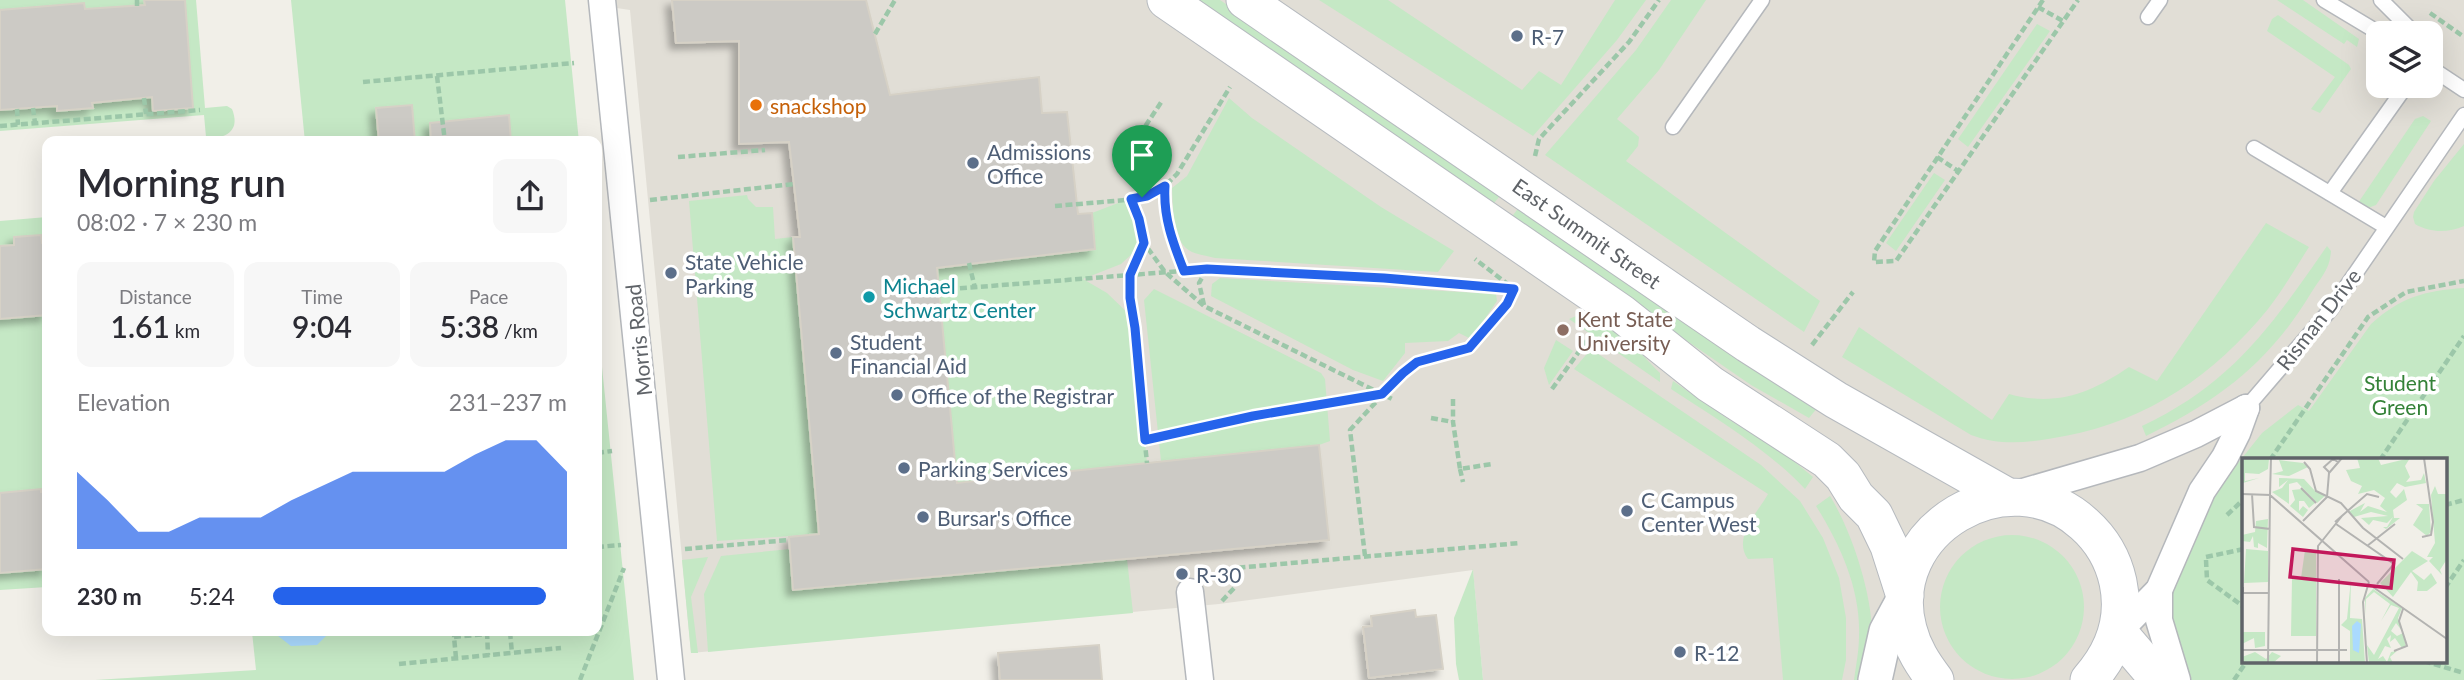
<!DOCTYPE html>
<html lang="en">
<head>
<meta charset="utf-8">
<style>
  :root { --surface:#fff; --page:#f7f7f7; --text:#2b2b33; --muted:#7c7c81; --accent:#2563eb }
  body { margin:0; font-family:Lato,sans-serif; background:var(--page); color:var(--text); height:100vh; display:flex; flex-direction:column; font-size:26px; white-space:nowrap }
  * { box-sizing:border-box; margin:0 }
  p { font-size:23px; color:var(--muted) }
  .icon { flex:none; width:38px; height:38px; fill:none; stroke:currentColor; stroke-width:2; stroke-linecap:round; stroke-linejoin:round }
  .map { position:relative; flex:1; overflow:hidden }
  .details { position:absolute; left:42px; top:136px; width:560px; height:500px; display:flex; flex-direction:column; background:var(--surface); border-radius:14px; box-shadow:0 7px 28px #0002 }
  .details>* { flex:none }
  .tools { position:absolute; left:2366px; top:21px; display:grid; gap:14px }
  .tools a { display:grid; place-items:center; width:77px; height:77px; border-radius:14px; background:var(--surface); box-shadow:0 7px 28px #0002; font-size:35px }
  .pin { position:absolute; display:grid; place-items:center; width:60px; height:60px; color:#fff; margin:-72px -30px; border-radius:50% 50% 50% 0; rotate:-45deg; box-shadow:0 0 7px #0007 }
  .pin .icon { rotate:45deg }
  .round { display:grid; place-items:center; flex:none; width:74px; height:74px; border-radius:14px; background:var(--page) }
  .head { display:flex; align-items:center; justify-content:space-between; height:119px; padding:0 35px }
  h1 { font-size:38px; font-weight:600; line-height:52px }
  .metrics { display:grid; grid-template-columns:repeat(3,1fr); gap:10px; height:119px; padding:7px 35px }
  .metrics div { display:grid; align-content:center; border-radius:14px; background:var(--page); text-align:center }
  .metrics b { font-size:30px; font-weight:600 }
  .metrics small { font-size:19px; font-weight:400 }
  .metrics p { font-size:19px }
  .chart { height:196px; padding:14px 35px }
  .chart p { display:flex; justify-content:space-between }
  .chart svg { width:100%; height:126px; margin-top:7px; fill:var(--accent); opacity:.7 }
  ul { padding:0 35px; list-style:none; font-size:23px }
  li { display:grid; grid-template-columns:112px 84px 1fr; align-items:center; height:52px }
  li i { height:18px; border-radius:9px; background:var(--accent) }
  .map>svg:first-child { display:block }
  .education { fill:#e1ded6; fill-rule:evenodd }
  .green { fill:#c5e8c5; fill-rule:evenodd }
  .water { fill:#aadaff }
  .building { fill:#cccac5; stroke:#d6d1c6; stroke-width:2; filter:url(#shadow) }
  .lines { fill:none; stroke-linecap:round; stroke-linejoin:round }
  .service-casing { stroke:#b5b8bc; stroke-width:17 }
  .minor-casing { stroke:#b5b8bc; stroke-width:29 }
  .tertiary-casing { stroke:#b5b8bc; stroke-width:36 }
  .secondary-casing { stroke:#b6babf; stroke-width:39 }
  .path { stroke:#9cc7a9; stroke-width:4.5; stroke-dasharray:7 3.5; stroke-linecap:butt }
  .service { stroke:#fff; stroke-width:14 }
  .minor { stroke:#fff; stroke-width:26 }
  .tertiary { stroke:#fff; stroke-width:33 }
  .secondary { stroke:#fff; stroke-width:37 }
  .route-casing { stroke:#fff; stroke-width:14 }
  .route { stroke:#2563eb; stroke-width:9 }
  .service-dot { fill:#5c6f8a; stroke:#fff; stroke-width:2.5 }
  .food-dot { fill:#e8710a; stroke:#fff; stroke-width:2.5 }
  .culture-dot { fill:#0f9aa8; stroke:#fff; stroke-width:2.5 }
  .education-dot { fill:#8d6e63; stroke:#fff; stroke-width:2.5 }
  .labels { text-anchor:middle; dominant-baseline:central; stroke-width:7; stroke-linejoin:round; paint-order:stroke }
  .service-label { font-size:21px; fill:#4e5e75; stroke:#fff; text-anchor:start }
  .food-label { font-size:21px; fill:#c56008; stroke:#fff; text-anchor:start }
  .street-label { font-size:21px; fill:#5f6368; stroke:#fff }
  .culture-label { font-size:21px; fill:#0d838f; stroke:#fff; text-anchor:start }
  .education-label { font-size:21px; fill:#785e54; stroke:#fff; text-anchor:start }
  .park-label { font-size:21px; fill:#348238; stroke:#fff }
  .inset-road { fill:none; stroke:#b3b3b1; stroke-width:2 }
  .view { fill:#c2185b; fill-opacity:0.15; stroke:#c2185b; stroke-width:3.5 }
  .inset-edge { fill:none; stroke:#5f6368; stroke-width:3.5 }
</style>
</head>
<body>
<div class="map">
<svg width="2464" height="680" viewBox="0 0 2464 680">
  <defs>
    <filter id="shadow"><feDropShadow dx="-6" dy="6" stdDeviation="3.5" flood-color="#0004"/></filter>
  </defs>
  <rect width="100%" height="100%" fill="#f1efe8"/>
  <!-- education -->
  <path class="education" d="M602,0h1862v680h-981l-10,-110 -254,34 -528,49 -61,-643 -27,-4zM2378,33h53v53h-53zM2244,460h201v201h-201z"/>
  <!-- green -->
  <g class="green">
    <path d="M0,0h196l9,108 22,-2 5,3c8,20 -3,28 -22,30l-4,-2 -2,-22 -204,16z"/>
    <path d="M291,0h274l14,142h-274z"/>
    <path d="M1190,0h30l282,193 -11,14z"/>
    <path d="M1319,0h69l134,90 17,-19 22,14 54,-85h31l-29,40 -84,96z"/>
    <path d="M1671,0h35l-47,70 -42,49 22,18 -1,9 -12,15 194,140 -16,31 -259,-177 91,-105z"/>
    <path d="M2277,0h26l56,39 -2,8 -10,-7 -3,4z"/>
    <path d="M2278,15l71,50 2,4 -31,44 -9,-4 24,-32 -68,-46 5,-12z"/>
    <path d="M2037,24l13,7 -82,116 -10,-8z"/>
    <path d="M1229,98l23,20 129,89 73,44 -16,21 -223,-14c-7,-2 -16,-3 -23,-6 -20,-9 -19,-45 -20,-64l15,-12z"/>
    <path d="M2423,116l8,5 -55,84 -8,3 -10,-5 57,-84z"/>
    <path d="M2464,144v82c-16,7 -34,7 -49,-2l-2,-7 1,-5 20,-31z"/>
    <path d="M1934,173l11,7 -49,71 -10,-8z"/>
    <path d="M747,195l1,4 8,8h17l2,32 18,-2 26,297 -102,7 -28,-340z"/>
    <path d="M1126,200l13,19 5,24 -23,21 -38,15 24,14 26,25 14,145 -190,20 -20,-215 158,-19 -3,-36z"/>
    <path d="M1520,206l298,201 -9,11 -58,-33 -241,-166z"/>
    <path d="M47,217v370l-47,3v-369z"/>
    <path d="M2266,223l43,24c-13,20 -26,43 -41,62 -54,66 -119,111 -203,127 -33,6 -62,11 -94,-1l-129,-78 17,-30 133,93 17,-26c47,13 82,-1 120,-27l28,14z"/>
    <path d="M2327,246l4,5c-1,19 -11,27 -20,42 -42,70 -93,108 -165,143l-4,-10c90,-42 131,-102 185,-180z"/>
    <path d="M1220,278l276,16 1,7 -26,38 -12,-6 -11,8 -43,2v10l-22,28 -30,-11 -142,-74 1,-12z"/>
    <path d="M2464,288v392h-276l-18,-43 2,-50 35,-81 16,-24 39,-49 36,-28 11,6 62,-87c30,-27 53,-33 93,-36zM2244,460h201v201h-201z"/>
    <path d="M1154,289l167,84 4,6 5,62 -11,4 -158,16 -17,-161z"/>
    <path d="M1581,314c32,3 57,38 79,59v9l-91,-63z"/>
    <path d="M597,318l37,362h-539l161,-10 -4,-38h345z"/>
    <path d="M1556,340l17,11 -24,34 -5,-17z"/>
    <path d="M1591,349l170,116 39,36 23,37 16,40 7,40v42l-4,20h-59l-10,-122 -25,1c-16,-21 10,-47 20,-65l-194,-125z"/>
    <path d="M1673,381l52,36 65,41 23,19 -8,12c-39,-41 -88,-70 -134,-100z"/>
    <path d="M1830,496c21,34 41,94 42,135 1,16 -3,33 -5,49h-13c2,-15 5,-29 5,-44 2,-46 -19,-92 -43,-130z"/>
    <circle cx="2012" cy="607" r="72"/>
    <path d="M790,549l4,41 333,-31 6,54 -425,39 -4,-58 17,-38z"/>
    <path d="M708,557l-17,40 7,56h-7l-9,-93z"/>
    <path d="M1473,569l10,111h-24l-3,-16 -2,-46z"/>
  </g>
  <!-- water -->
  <path class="water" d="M273,632h54v3l-10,10 -26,1z"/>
  <!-- building -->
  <g class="building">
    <path d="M144,0h41l8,108 -40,3 -1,-14 -60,6 1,5 -36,3v-5l-57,4v-100l84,-7 1,6 60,-4z"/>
    <path d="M672,0h194l24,95 149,-18 3,36 25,-1 11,102 14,-1 3,36 -158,19 20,215 362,-38 10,95 -536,50 -4,-53 30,-3 -26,-297h7l-11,-95 -50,2v-103l-63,2z"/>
    <path d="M412,105l3,37h-36l-3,-34z"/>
    <path d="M509,115l2,27h-80l-1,-19z"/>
    <path d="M41,235l1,8h5v72l-47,4v-73l14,-1v-8z"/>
    <path d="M41,489v3h6v77l-47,4v-80z"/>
    <path d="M1415,610l1,7 20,-2 7,54 -74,9 -6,-51 9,-1 -1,-10z"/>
    <path d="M1099,645l3,35h-102l-2,-27z"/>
  </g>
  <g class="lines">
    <!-- service casing -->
    <g class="service-casing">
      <g id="service">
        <path d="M2324,0l55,33"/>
        <path d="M2381,0l33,33"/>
        <path d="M2148,17l12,-17"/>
        <path d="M2431,68l33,22"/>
        <path d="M1673,127l89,-127"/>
        <path d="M2254,148l132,79"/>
        <path d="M2330,193l76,-107"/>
        <path d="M2246,408l85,-99 133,-194"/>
      </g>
    </g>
    <!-- minor casing -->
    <g class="minor-casing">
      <g id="minor">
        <path d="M602,0l69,680"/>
        <path d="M2013,495l127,-37 56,-24 50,-26"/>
        <path d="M2159,590v30l18,60"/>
        <path d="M1190,592l10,88"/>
        <path d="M2118,632l41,-42 43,-99 23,-34 12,-24 9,-25"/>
      </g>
    </g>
    <!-- tertiary casing -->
    <g class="tertiary-casing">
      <path id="tertiary" d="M1875,680l11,-49 19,-35"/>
    </g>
    <!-- secondary casing -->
    <g class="secondary-casing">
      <g id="secondary">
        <path d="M1166,0l455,313 89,71 117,76 16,16 13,21 18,18 15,31 16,50"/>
        <path d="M1245,0l503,344 88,56 172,97"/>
        <path d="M2118,632l41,48"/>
        <path d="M1935,680c-12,-16 -22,-31 -27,-51 -27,-99 100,-174 176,-105 18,16 29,35 34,58 8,38 -4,70 -29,98"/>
      </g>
    </g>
    <!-- path -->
    <g class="path">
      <path d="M137,0v6"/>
      <path d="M2043,0l-168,251 -1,11 22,-1 182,-261"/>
      <path d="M2038,7l25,14"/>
      <path d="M2430,13l34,24"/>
      <path d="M875,34l20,-34"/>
      <path d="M437,76l8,66"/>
      <path d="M363,82l211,-19"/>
      <path d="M144,98l2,16"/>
      <path d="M33,108l2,15"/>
      <path d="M17,109l1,16"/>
      <path d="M0,126l200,-16"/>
      <path d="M1535,156l4,-17 90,-97 30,-42"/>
      <path d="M678,157l87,-7"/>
      <path d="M1937,157l21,14"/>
      <path d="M1165,187c-3,30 8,56 19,84"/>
      <path d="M1142,197l-4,-60 24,-36"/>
      <path d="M1131,199l8,20 5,24 21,29 39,34 190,94"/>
      <path d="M650,200l144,-16"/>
      <path d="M1055,206l71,-6 21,-4 18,-10 12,-12 53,-87"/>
      <path d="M1144,244l-14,31v23l17,165"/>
      <path d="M969,263l6,25"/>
      <path d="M939,290l268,-21 177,9 130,11"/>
      <path d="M1204,305l-5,-22 8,-14"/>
      <path d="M1812,345l41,-53"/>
      <path d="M1552,389l36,-50"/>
      <path d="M1453,399v23l7,47 32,-5"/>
      <path d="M1431,418l22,4"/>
      <path d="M1145,440l108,-24 128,-22"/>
      <path d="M597,453l15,-2"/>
      <path d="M2270,460l98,-143 38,-25 58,-11"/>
      <path d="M2380,460l84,-124"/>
      <path d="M1460,469l3,13"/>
      <path d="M2445,505l19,-5"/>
      <path d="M2227,515l17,-16"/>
      <path d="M597,547l24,-2"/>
      <path d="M685,549l104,-9"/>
      <path d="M1365,556l-15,-126 53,-57 14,-11 52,-14 38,-44 7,-15 -39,-30"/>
      <path d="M2206,557l38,-8"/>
      <path d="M2206,560l1,20 37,27"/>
      <path d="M2445,588l19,-28"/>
      <path d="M1222,601l14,-15 -1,-18 285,-25"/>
      <path d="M487,632l1,23"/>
      <path d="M510,632l2,21"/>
      <path d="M456,658l-2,-21 33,-3"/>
      <path d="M2424,661l40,12"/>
      <path d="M399,664l162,-16"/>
      <path d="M580,680l44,-112"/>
      <path d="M2234,680l13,-19"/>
    </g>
    <!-- service -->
    <use href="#service" class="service"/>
    <!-- minor -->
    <use href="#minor" class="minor"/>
    <!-- tertiary -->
    <use href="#tertiary" class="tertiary"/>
    <!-- secondary -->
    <use href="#secondary" class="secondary"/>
  </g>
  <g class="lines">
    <!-- route casing -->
    <g class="route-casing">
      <path id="route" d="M1165,186c-2,31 8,57 19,85l23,-2 177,9 130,11 -7,15 -38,44 -52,14 -14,11 -21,21 -129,22 -108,24 -10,-112 -5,-30v-23l14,-32 -5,-24 -8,-20 16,-3z"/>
    </g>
    <!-- route -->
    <use href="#route" class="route"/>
  </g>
  <!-- markers -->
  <g class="service-dot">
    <circle cx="1517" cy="36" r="7"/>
    <circle cx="973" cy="163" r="7"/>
    <circle cx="671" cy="273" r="7"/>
    <circle cx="836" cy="353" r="7"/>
    <circle cx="897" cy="395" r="7"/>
    <circle cx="904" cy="468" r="7"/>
    <circle cx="1627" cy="511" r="7"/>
    <circle cx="923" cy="517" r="7"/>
    <circle cx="1182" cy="574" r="7"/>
    <circle cx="1680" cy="652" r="7"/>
  </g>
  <circle class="food-dot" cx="756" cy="105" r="7"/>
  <circle class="culture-dot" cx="869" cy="297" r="7"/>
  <circle class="education-dot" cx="1563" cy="330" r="7"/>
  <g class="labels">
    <!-- service labels -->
    <g class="service-label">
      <text x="1531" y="36">R-7</text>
      <text x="987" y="151">Admissions<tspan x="987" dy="24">Office</tspan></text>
      <text x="685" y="261">State Vehicle<tspan x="685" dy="24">Parking</tspan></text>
      <text x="850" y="341">Student<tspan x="850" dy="24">Financial Aid</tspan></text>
      <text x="911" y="395">Office of the Registrar</text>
      <text x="918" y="468">Parking Services</text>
      <text x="1641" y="499">C Campus<tspan x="1641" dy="24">Center West</tspan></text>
      <text x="937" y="517">Bursar's Office</text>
      <text x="1196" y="574">R-30</text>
      <text x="1694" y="652">R-12</text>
    </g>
    <!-- food labels -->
    <g class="food-label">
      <text x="770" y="105">snackshop</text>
    </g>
    <!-- street labels -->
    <g class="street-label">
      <text transform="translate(1587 233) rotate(35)">East Summit Street</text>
      <text transform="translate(2318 319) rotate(-52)">Risman Drive</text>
      <text transform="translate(638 340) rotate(-96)">Morris Road</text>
    </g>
    <!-- culture labels -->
    <g class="culture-label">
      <text x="883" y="285">Michael<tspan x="883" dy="24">Schwartz Center</tspan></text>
    </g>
    <!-- education labels -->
    <g class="education-label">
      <text x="1577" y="318">Kent State<tspan x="1577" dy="24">University</tspan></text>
    </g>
    <!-- park labels -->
    <g class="park-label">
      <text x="2400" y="382">Student<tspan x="2400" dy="24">Green</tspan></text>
    </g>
  </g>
  <!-- overview -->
  <g transform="translate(2242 458)">
    <rect width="205" height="205" fill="#f1efe8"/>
    <path d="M115,0h21l3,7 29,-7 -5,8 5,11 -4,5 15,-2 3,-7 2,10 -21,4 -8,-4 -7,9 6,6 8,-9 3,11 -14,10 1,8h6l-14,11 -3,-2h4l6,-10 -6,6 -14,-3 -4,5 -8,-7 27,-2 -17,-4 -17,5 -6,-5 17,-9 -5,9 8,-6 19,6 -7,-6 5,-8 -11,-8 -16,4 4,-8 -11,-5 -5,-11 14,-2zM1,1h26l-1,10 -9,5 -14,-1v8l14,-3 -16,5zM37,2l24,3 5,4 -19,9 -17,-2 11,-3zM37,20l25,1 12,13 10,3 -9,8 -20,-21 -8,2v20l-17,-12 10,-4 6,-8 -9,7zM193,28l3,8h9v65l-7,11 2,5 -13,-14 4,-4h-6l8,-14 -4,-48zM60,31l13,14 -6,5 -5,-7h-5v10l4,-5 5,4 -5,7 -13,-11 5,-6 -3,-10zM174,46h13l2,28 -4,4 -14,-11 10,-16zM26,61l-1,29 -9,-5v5l-4,-1 -1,-11 -3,6 -8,-1v-6l13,-3 1,-11zM4,91l22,2v31l-24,1zM63,92h11v86h-25l1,-58h9zM170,93l16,10 -16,10 12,9 7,-7 6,10 -10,8h-10l1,-9 -7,-10 -18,25 -13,-14zM109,121l-1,39 12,1 3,44h-15v-32l-9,-6 6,-6zM131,131l29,19 -4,10 4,13 -6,-8 -5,8 6,5 6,-3 3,14 -4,1 -7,-10 -5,4 1,-7 -4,4 4,9 -6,-2 -7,13 5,-3 4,6 4,-10 6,-1 -7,6 3,6h-24l-2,-18 7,10 25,-47 -8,-3 -10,16 9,-17 -16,-12 -8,7 -1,16v-17zM0,174h23v14l-10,2 -1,-10 -12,6zM13,194l11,7 6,-7 9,4 -8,7h-31v-6z" fill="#c5e8c5"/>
    <path d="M115,163l4,3 -2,29 -6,-3 -1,-24z" fill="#aadaff"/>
    <path class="inset-road" d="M29,0l-1,37 99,87M47,0h22M62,4l6,7 6,22 25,12 22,25 40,31M87,14l-5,-5 9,-8 5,3M59,30l15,15M0,36l28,1 -2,168M10,36l2,33 16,2M61,63l24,-24 2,-24 13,-15M93,64l32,-28 12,3M94,66l58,40 -17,20M180,79l9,-2 2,-13 -9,-64M125,88l28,-22M1,129v6h26M131,129l74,52M0,192h105M152,193l13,-5 -8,-25 4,-12M75,205l1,-117 24,-30M97,205v-84M125,205l-4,-61 6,-20"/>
    <path class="view" d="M51,91l101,11 -3,28 -101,-11z"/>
    <rect width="205" height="205" class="inset-edge"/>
  </g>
</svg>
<div class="tools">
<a><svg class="icon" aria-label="layers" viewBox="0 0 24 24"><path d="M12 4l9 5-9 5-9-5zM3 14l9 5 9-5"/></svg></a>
</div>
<div class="pin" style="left:1142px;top:197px;background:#1e9e55"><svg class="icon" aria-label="arrive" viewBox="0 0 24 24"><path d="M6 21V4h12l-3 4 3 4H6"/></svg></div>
<section class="details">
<div class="head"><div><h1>Morning run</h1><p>08:02 · 7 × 230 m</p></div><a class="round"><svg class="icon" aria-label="share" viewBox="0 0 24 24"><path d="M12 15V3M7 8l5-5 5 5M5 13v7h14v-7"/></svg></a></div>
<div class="metrics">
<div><p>Distance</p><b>1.61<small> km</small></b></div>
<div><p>Time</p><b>9:04</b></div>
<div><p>Pace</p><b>5:38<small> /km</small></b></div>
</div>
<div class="chart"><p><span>Elevation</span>231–237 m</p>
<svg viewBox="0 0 160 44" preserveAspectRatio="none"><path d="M0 44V17L10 27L20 38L30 38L40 33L50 33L60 33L70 27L80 22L90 17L100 17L110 17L120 17L130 11L140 6L150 6L160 17V44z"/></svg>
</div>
<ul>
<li><b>230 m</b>5:24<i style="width:93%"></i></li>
</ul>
</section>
</div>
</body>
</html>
